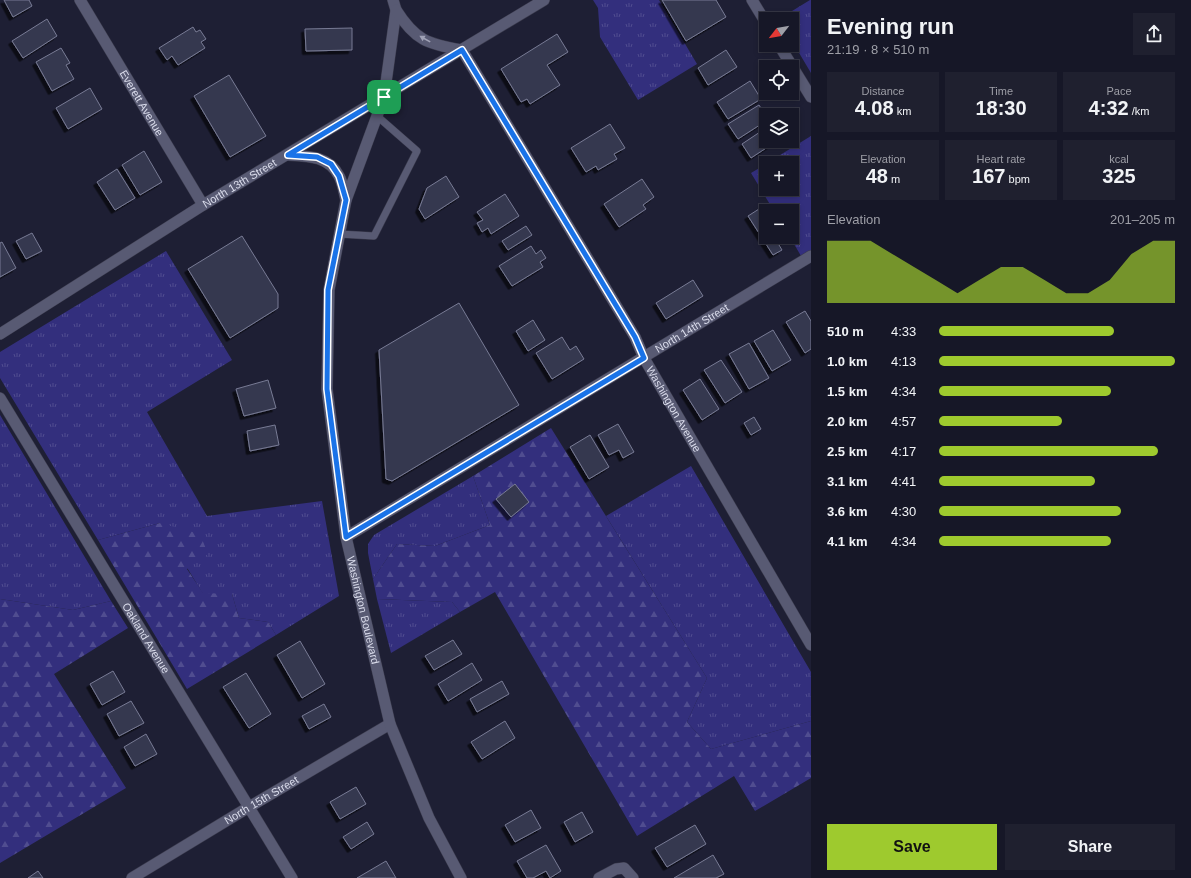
<!DOCTYPE html>
<html lang="en">
<head>
<meta charset="utf-8">
<style>
  :root { --surface:#161727; --page:#1f202f; --text:#f1f3f6; --muted:#9e9fa7; --line:#353644; --accent:#9eca2e }
  body { margin:0; font-family:Arial,sans-serif; background:var(--page); color:var(--text); height:100vh; display:flex; flex-direction:column; font-size:15px; white-space:nowrap }
  * { box-sizing:border-box; margin:0 }
  p { font-size:13px; color:var(--muted) }
  .icon { flex:none; width:22px; height:22px; fill:none; stroke:currentColor; stroke-width:2; stroke-linecap:round; stroke-linejoin:round }
  .map { position:relative; flex:1; overflow:hidden }
  .details { display:flex; flex-direction:column; background:var(--surface); width:380px }
  .details>* { flex:none }
  .needle { width:26px; rotate:239deg }
  .buttons { position:absolute; left:759px; top:12px; display:grid; gap:8px }
  .buttons a { display:grid; place-items:center; width:40px; height:40px; border-radius:0px; background:var(--surface); box-shadow:0 2px 6px #0003,0 0 0 1px var(--line); font-size:20px }
  .pin { position:absolute; display:grid; place-items:center; width:34px; height:34px; color:#fff; margin:-17px; border-radius:8px; box-shadow:0 2px 6px #0006 }
  .round { display:grid; place-items:center; flex:none; width:42px; height:42px; border-radius:0px; background:var(--page) }
  .headline { display:flex; align-items:center; justify-content:space-between; height:68px; padding:0 16px }
  h1 { font-size:22px; font-weight:600; line-height:30px }
  .metrics { display:grid; grid-template-columns:repeat(3,1fr); gap:6px; height:68px; padding:4px 16px }
  .metrics div { display:grid; align-content:center; border-radius:0px; background:var(--page); text-align:center }
  .metrics b { font-size:20px; font-weight:600 }
  .metrics small { font-size:11px; font-weight:400 }
  .metrics p { font-size:11px }
  .chart { height:112px; padding:8px 16px }
  .chart p { display:flex; justify-content:space-between }
  .chart svg { width:100%; height:72px; margin-top:4px; fill:var(--accent); opacity:.7 }
  .button { display:flex; gap:8px; margin-top:auto; padding:8px 16px }
  .button a { flex:1; height:46px; border-radius:0px; background:var(--accent); color:#111; font-size:16px; font-weight:600; line-height:46px; text-align:center }
  .button a+a { background:var(--page); color:var(--text) }
  ul { padding:0 16px; list-style:none; font-size:13px }
  li { display:grid; grid-template-columns:64px 48px 1fr; align-items:center; height:30px }
  li i { height:10px; border-radius:5px; background:var(--accent) }
  main { display:flex; flex:1; min-height:0 }
  .map>svg:first-child { display:block }
  .grass { fill:url(#grass-tufts) }
  .forest { fill:url(#forest-firs) }
  .building { fill:#36394f; stroke:#787b95; filter:url(#shadow) }
  .lines { fill:none; stroke-linecap:round; stroke-linejoin:round }
  .service-casing { stroke:#3b3b4d; stroke-width:8 }
  .minor-casing { stroke:#3b3b4d; stroke-width:12 }
  .tertiary-casing { stroke:#3b3b4d; stroke-width:12 }
  .service { stroke:#585a73; stroke-width:7 }
  .minor { stroke:#585a73; stroke-width:11 }
  .tertiary { stroke:#585a73; stroke-width:11 }
  .oneway { fill:#a0a2b6 }
  .route-casing { stroke:#fff; stroke-width:8 }
  .route { stroke:#1a73e8; stroke-width:5 }
  .labels { text-anchor:middle; dominant-baseline:central; stroke-width:3; stroke-linejoin:round; paint-order:stroke }
  .street-label { font-size:11px; fill:#dbddec; stroke:#15162a }
</style>
</head>
<body>
<main>
<div class="map">
<svg width="811" height="878" viewBox="0 0 811 878">
  <defs>
    <pattern id="grass-tufts" width="24" height="20" patternUnits="userSpaceOnUse"><rect width="24" height="20" fill="#332f7d"/><path d="M3 7l-1-3M5 7V3M7 7l1-3M15 17l-1-3M17 17v-4M19 17l1-3" fill="none" stroke="#504d90"/></pattern>
    <pattern id="forest-firs" width="22" height="20" patternUnits="userSpaceOnUse"><rect width="22" height="20" fill="#332f7d"/><path d="M5 1l3.5 6h-7zM16 11l3.5 6h-7z" fill="#504d90"/></pattern>
    <filter id="shadow"><feDropShadow dx="-3.5" dy="3.5" stdDeviation="0" flood-color="#0009"/></filter>
  </defs>
  <rect width="100%" height="100%" fill="#1e1f34"/>
  <!-- grass -->
  <g class="grass">
    <path d="M593,0h66l38,64 -59,36 -38,-63 -2,-29z"/>
    <path d="M810,0h1v73l-19,-32v-22h-13z"/>
    <path d="M811,136v114l-10,6 -11,-19h2v-26h-18l-23,-38 15,-9v25h26v-26h-25z"/>
    <path d="M166,251l66,109 -85,52 60,104 115,-15 17,95 -63,39 -8,-13 -29,-4 -7,-24h-29l-43,-71 -62,17 -98,-162v-26z"/>
    <path d="M0,415l111,186 -38,9 -73,-11z"/>
    <path d="M691,466l120,206v49l-100,28 -24,-27 20,-44 -101,-162z"/>
    <path d="M473,476l17,49 -55,21 -38,-2 -24,35 -5,-26v-9l6,-9z"/>
    <path d="M377,599l75,3 8,10 -69,41z"/>
  </g>
  <!-- forest -->
  <g class="forest">
    <path d="M551,428l156,250 -20,44 24,27 100,-28v57l-56,33 -21,-35 -97,60 -142,-244 -35,20 -8,-10 -75,-3 -4,-20 24,-35 38,2 55,-21 -17,-49z"/>
    <path d="M160,523l40,11 8,20 -21,15 16,24 29,1 7,24 29,4 8,13 -89,54 -89,-149z"/>
    <path d="M0,599l73,11 38,-9 17,27 -74,46 72,114 -126,75z"/>
  </g>
  <!-- building -->
  <g class="building">
    <path d="M4,0h25l3,6 -19,11z"/>
    <path d="M662,0h54l10,17 -40,24z"/>
    <path d="M47,19l10,17 -34,22 -11,-17z"/>
    <path d="M193,27l3,5 4,-2 6,9 -5,3 4,6 -27,17 -6,-9 -5,4 -8,-12z"/>
    <path d="M352,28v22l-46,1 -1,-22z"/>
    <path d="M557,34l11,18 -21,13 13,20 -30,19 -3,-5 -6,3 -20,-33z"/>
    <path d="M61,48l9,15 -4,2 8,14 -22,12 -16,-29z"/>
    <path d="M726,50l11,17 -29,18 -10,-17z"/>
    <path d="M229,75l37,61 -36,21 -36,-61z"/>
    <path d="M750,81l11,18 -33,20 -11,-17z"/>
    <path d="M90,88l12,21 -34,20 -12,-21z"/>
    <path d="M759,105l7,11v5l-28,18 -10,-15z"/>
    <path d="M610,124l15,24 -11,6 3,5 -19,11 -2,-4 -10,6 -15,-24z"/>
    <path d="M766,128v13h11l-26,17 -9,-14z"/>
    <path d="M144,151l18,31 -22,13 -18,-30z"/>
    <path d="M117,169l18,29 -20,12 -18,-28z"/>
    <path d="M446,176l13,21 -34,22 -6,-10 8,-21z"/>
    <path d="M642,179l12,18 -11,8 3,4 -27,18 -15,-23z"/>
    <path d="M505,194l14,22 -28,18 -3,-6 -6,4 -5,-9 6,-3 -6,-8z"/>
    <path d="M759,209l7,12v16h15l3,5 -5,3 3,5 -9,5 -25,-39z"/>
    <path d="M526,226l6,9 -24,15 -6,-9z"/>
    <path d="M32,233l10,18 -16,8 -10,-18z"/>
    <path d="M242,236l36,58v14l-48,30 -42,-69z"/>
    <path d="M2,242l14,26 -16,9v-34z"/>
    <path d="M531,246l5,8 5,-4 5,8 -6,4 3,5 -31,19 -13,-20z"/>
    <path d="M693,280l10,16 -37,23 -10,-16z"/>
    <path d="M459,303l60,102 -127,76 -6,-2 -7,-129z"/>
    <path d="M805,311l6,10v28l-6,4 -19,-31z"/>
    <path d="M533,320l12,20 -17,11 -12,-20z"/>
    <path d="M773,330l18,30 -19,11 -18,-30z"/>
    <path d="M562,337l8,13 6,-4 8,13 -32,20 -16,-26z"/>
    <path d="M749,343l20,35 -20,11 -20,-35z"/>
    <path d="M721,360l21,32 -17,11 -21,-33z"/>
    <path d="M700,379l19,30 -17,11 -19,-30z"/>
    <path d="M268,380l8,28 -32,8 -8,-27z"/>
    <path d="M754,417l7,12 -10,6 -7,-12z"/>
    <path d="M618,424l16,28 -11,6 -4,-8 -10,5 -11,-20z"/>
    <path d="M275,425l4,20 -29,6 -3,-20z"/>
    <path d="M590,435l19,32 -20,12 -19,-32z"/>
    <path d="M515,484l14,18 -18,15 -15,-18z"/>
    <path d="M453,640l9,14 -28,16 -9,-14z"/>
    <path d="M300,641l25,43 -23,14 -25,-43z"/>
    <path d="M472,663l10,17 -34,21 -10,-17z"/>
    <path d="M113,671l12,21 -23,13 -12,-21z"/>
    <path d="M246,673l25,41 -22,14 -26,-41z"/>
    <path d="M502,681l7,13 -32,18 -7,-13z"/>
    <path d="M131,701l13,22 -25,13 -12,-22z"/>
    <path d="M324,704l7,13 -22,12 -7,-13z"/>
    <path d="M505,721l10,17 -33,21 -11,-17z"/>
    <path d="M146,734l11,20 -22,12 -11,-19z"/>
    <path d="M356,787l10,17 -26,15 -10,-17z"/>
    <path d="M531,810l10,18 -26,14 -10,-17z"/>
    <path d="M582,812l11,20 -18,10 -11,-20z"/>
    <path d="M367,822l7,12 -23,15 -8,-12z"/>
    <path d="M695,825l11,19 -39,23 -12,-19z"/>
    <path d="M546,845l15,26 -11,7 -4,-7 -13,7h-6l-10,-17z"/>
    <path d="M713,855l11,19 -8,4h-42z"/>
    <path d="M386,861l10,17h-39z"/>
    <path d="M38,871l5,7h-15z"/>
  </g>
  <g class="lines">
    <!-- service casing -->
    <g class="service-casing">
      <path id="service" d="M339,234l35,2 43,-85 -40,-35"/>
    </g>
    <!-- minor casing -->
    <g class="minor-casing">
      <g id="minor">
        <path id="s1" d="M80,0l123,205"/>
        <path d="M752,0l14,23"/>
        <path d="M779,45l32,52"/>
        <path id="s2" d="M462,50l173,287 9,21 167,287"/>
        <path id="s3" d="M0,398l292,480"/>
        <path id="s4" d="M346,537l465,-281"/>
        <path id="s5" d="M132,878l117,-71 141,-83"/>
        <path d="M599,878l17,-9 8,-1 9,10"/>
      </g>
    </g>
    <!-- tertiary casing -->
    <g class="tertiary-casing">
      <g id="tertiary">
        <path id="s6" d="M393,0l3,10 -12,87 -38,103 -17,90 -2,99 19,148 44,187 39,94 32,60"/>
        <path d="M396,10c19,30 31,34 66,40"/>
        <path d="M288,155c20,1 41,1 51,21 4,7 5,17 7,24"/>
        <path id="s7" d="M0,334l203,-129 341,-205"/>
      </g>
    </g>
    <!-- service -->
    <use href="#service" class="service"/>
    <!-- minor -->
    <use href="#minor" class="minor"/>
    <!-- tertiary -->
    <use href="#tertiary" class="tertiary"/>
  </g>
  <!-- one-way arrows -->
  <defs><path id="oneway-solid" d="M-6-.8H1V-3.2L6.5 0L1 3.2V.8H-6Z"/></defs>
  <use class="oneway" href="#oneway-solid" transform="translate(425 39) rotate(-151)"/>
  <g class="lines">
    <!-- route casing -->
    <g class="route-casing">
      <path id="route" d="M462,50l173,287 9,21 -298,179 -19,-148 1,-99 18,-90 -7,-24 -8,-12 -14,-7 -29,-2z"/>
    </g>
    <!-- route -->
    <use href="#route" class="route"/>
  </g>
  <g class="labels">
    <!-- street labels -->
    <g class="street-label">
      <text stroke="none"><textPath href="#s1" startOffset="120">Everett Avenue</textPath></text>
      <text stroke="none"><textPath href="#s7" startOffset="283">North 13th Street</textPath></text>
      <text stroke="none"><textPath href="#s4" startOffset="404">North 14th Street</textPath></text>
      <text stroke="none"><textPath href="#s2" startOffset="417">Washington Avenue</textPath></text>
      <text stroke="none"><textPath href="#s6" startOffset="623">Washington Boulevard</textPath></text>
      <text stroke="none"><textPath href="#s3" startOffset="281">Oakland Avenue</textPath></text>
      <text stroke="none"><textPath href="#s5" startOffset="151">North 15th Street</textPath></text>
    </g>
  </g>
</svg>
<div class="buttons">
<a><svg class="needle" viewBox="-14 -14 28 28"><path d="M0-13l5 13h-10z" fill="#e53935"/><path d="M0 13l5-13h-10z" fill="#9e9fa7"/></svg></a>
<a><svg class="icon" aria-label="locate" viewBox="0 0 24 24"><circle cx="12" cy="12" r="6"/><path d="M12 2v4M12 18v4M2 12h4M18 12h4"/></svg></a>
<a><svg class="icon" aria-label="layers" viewBox="0 0 24 24"><path d="M12 4l9 5-9 5-9-5zM3 14l9 5 9-5"/></svg></a>
<a>+</a>
<a>−</a>
</div>
<div class="pin" style="left:384px;top:97px;background:#1e9e55"><svg class="icon" aria-label="arrive" viewBox="0 0 24 24"><path d="M6 21V4h12l-3 4 3 4H6"/></svg></div>
</div>
<section class="details">
<div class="headline"><div><h1>Evening run</h1><p>21:19 · 8 × 510 m</p></div><a class="round"><svg class="icon" aria-label="share" viewBox="0 0 24 24"><path d="M12 15V3M7 8l5-5 5 5M5 13v7h14v-7"/></svg></a></div>
<div class="metrics">
<div><p>Distance</p><b>4.08<small> km</small></b></div>
<div><p>Time</p><b>18:30</b></div>
<div><p>Pace</p><b>4:32<small> /km</small></b></div>
</div>
<div class="metrics">
<div><p>Elevation</p><b>48<small> m</small></b></div>
<div><p>Heart rate</p><b>167<small> bpm</small></b></div>
<div><p>kcal</p><b>325</b></div>
</div>
<div class="chart"><p><span>Elevation</span>201–205 m</p>
<svg viewBox="0 0 160 44" preserveAspectRatio="none"><path d="M0 44V6L10 6L20 6L30 14L40 22L50 30L60 38L70 30L80 22L90 22L100 30L110 38L120 38L130 30L140 14L150 6L160 6V44z"/></svg>
</div>
<ul>
<li><b>510 m</b>4:33<i style="width:74%"></i></li>
<li><b>1.0 km</b>4:13<i style="width:100%"></i></li>
<li><b>1.5 km</b>4:34<i style="width:73%"></i></li>
<li><b>2.0 km</b>4:57<i style="width:52%"></i></li>
<li><b>2.5 km</b>4:17<i style="width:93%"></i></li>
<li><b>3.1 km</b>4:41<i style="width:66%"></i></li>
<li><b>3.6 km</b>4:30<i style="width:77%"></i></li>
<li><b>4.1 km</b>4:34<i style="width:73%"></i></li>
</ul>
<div class="button"><a>Save</a><a>Share</a></div>
</section>
</main>
</body>
</html>
